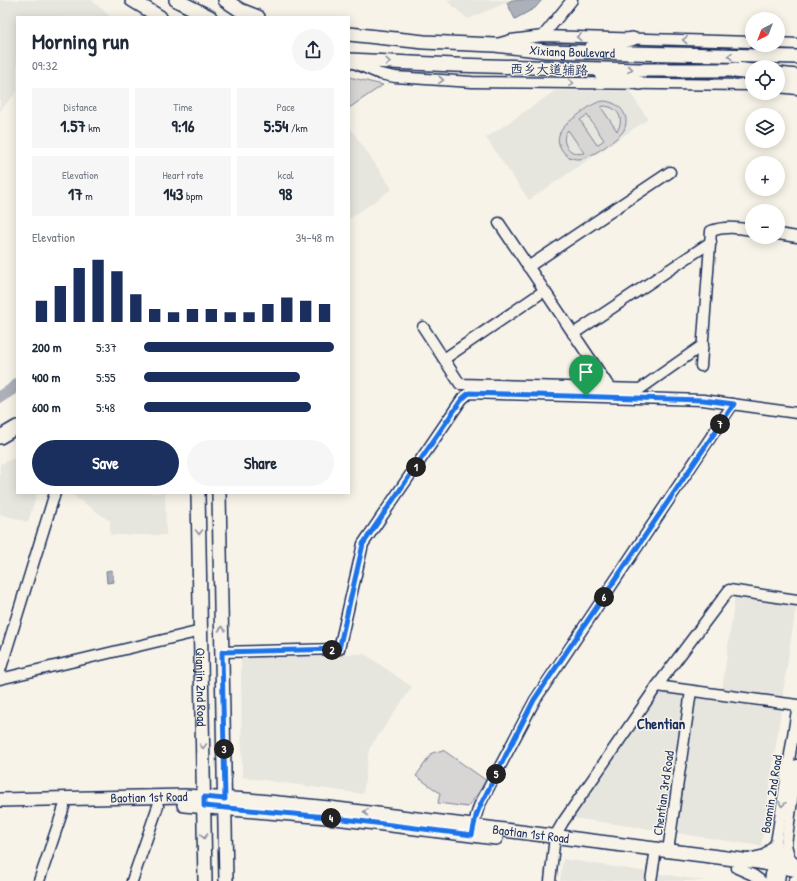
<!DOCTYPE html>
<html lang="en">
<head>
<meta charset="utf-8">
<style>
  :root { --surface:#fff; --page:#f6f6f7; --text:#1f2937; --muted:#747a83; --accent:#1b2f5e }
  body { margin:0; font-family:"Patrick Hand","LXGW WenKai TC",sans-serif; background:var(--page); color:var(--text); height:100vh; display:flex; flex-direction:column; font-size:15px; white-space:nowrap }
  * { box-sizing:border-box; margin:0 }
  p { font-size:13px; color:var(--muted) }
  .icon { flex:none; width:22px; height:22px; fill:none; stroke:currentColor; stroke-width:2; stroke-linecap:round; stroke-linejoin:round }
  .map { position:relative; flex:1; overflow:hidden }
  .details { position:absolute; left:16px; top:16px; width:334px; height:478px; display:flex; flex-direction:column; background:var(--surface); border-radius:0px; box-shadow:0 2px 10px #0003 }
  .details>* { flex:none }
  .needle { width:26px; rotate:222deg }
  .fabs { position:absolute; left:745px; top:12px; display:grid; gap:8px }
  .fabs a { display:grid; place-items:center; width:40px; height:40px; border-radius:50%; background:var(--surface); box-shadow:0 2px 10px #0003; font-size:20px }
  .pin { position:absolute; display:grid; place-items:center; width:34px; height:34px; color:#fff; margin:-41px -17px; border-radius:50% 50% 50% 0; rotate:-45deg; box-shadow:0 0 4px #0007 }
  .pin .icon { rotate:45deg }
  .km { position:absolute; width:20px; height:20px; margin:-10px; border-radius:50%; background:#222; color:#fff; font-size:11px; line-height:20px; text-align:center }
  .round { display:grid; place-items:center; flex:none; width:42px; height:42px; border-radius:21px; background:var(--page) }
  .head { display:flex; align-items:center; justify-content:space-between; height:68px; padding:0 16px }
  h1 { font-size:22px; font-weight:700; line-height:30px }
  .figures { display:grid; grid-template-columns:repeat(3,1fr); gap:6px; height:68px; padding:4px 16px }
  .figures div { display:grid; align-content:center; border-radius:0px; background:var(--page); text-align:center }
  .figures b { font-size:17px; font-weight:700 }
  .figures small { font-size:11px; font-weight:400 }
  .figures p { font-size:11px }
  .chart { height:112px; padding:8px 16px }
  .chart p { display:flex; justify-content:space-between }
  .chart svg { width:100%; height:72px; margin-top:4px; stroke:var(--accent); stroke-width:6 }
  .primary-button { display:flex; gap:8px; margin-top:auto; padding:8px 16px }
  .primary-button a { flex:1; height:46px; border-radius:24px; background:var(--accent); color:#fff; font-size:16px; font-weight:700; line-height:46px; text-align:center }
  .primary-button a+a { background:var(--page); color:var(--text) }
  ul { padding:0 16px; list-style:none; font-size:13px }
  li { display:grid; grid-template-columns:64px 48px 1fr; align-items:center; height:30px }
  li i { height:10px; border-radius:5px; background:var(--accent) }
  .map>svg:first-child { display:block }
  .built { fill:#e6e5de }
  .green { fill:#d7d6d4; stroke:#798299; fill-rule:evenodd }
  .water { fill:#acb0b9; stroke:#727c95 }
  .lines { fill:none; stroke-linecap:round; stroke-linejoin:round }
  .river { stroke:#acb0b9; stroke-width:12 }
  .minor-casing { stroke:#1b2f5e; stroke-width:13 }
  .major-casing { stroke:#1b2f5e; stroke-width:16 }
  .highway-casing { stroke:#1b2f5e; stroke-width:18 }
  .minor { stroke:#f7f3e8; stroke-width:10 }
  .major { stroke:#f7f3e8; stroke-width:13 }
  .highway { stroke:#f7f3e8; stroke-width:15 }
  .oneway { stroke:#8991a3 }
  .route-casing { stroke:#fff; stroke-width:8 }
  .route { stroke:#1a73e8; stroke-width:5 }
  .labels { text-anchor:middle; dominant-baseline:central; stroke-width:3; stroke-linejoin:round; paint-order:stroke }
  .street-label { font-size:13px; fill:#1b2f5e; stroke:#f7f3e8 }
  .quarter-label { font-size:15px; font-weight:bold; fill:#1b2f5e; stroke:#f7f3e8 }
</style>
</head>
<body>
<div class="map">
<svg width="797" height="881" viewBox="0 0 797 881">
  <rect width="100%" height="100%" fill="#f7f3e8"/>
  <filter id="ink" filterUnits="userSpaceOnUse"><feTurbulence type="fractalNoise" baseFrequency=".025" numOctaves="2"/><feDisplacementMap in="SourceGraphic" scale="8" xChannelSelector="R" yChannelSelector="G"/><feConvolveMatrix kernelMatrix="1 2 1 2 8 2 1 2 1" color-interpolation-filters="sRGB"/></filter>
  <g filter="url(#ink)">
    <!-- built -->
    <g class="built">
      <path d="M0,0h91l20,17h-94v74l-17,20z"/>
      <path d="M446,0h66l-44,19z"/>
      <path d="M555,91h74l19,28 -119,81 -43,-62z"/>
      <path d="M349,126l43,63 -43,30z"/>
      <path d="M17,457v36h20l-9,29 -28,-8v-50z"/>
      <path d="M70,493h95l1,42h-56v-14z"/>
      <path d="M735,597l61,9 -14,93 -60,-9z"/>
      <path d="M241,654h124l47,33 -43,62 -6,45 -121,-17z"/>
      <path d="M660,692l25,4 -20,135 -92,-13z"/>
      <path d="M696,698l85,12 -20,136 -85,-13z"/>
      <path d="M563,859l143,22h-146z"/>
    </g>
    <!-- green -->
    <g class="green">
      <path d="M349,77l34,8 -34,23z"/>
      <path d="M604,101c15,1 27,14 20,29 -5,9 -36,30 -46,29 -7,0 -12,-3 -16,-9 -12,-17 8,-29 20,-38 7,-5 13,-10 22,-11zM604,106c14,1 21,13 13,25l-16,-24zM587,115l17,25 -7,5 -17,-25zM568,130l16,23c-14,4 -26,-12 -16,-23z"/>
      <path d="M443,750l44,31 -19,26 -30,-4 2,-10 -24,-17 16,-23z"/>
    </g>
    <!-- water -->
    <g class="water">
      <path d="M512,0h30l-7,8 -20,11 -8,-16z"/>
      <path d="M112,570l2,12 -7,1 -1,-12z"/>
    </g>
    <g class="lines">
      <!-- river -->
      <path class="river" d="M0,397l11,-7 6,-6"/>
      <!-- minor casing -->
      <g class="minor-casing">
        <g id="minor">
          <path d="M543,36l29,-36"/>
          <path d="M778,43l19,1"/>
          <path d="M497,44l14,-4 32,-4 209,6"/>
          <path d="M349,61l31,13 15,3 77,5 280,3"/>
          <path d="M778,87l19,2"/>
          <path d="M499,223l111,165"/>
          <path d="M778,234l19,3"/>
          <path d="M528,267l142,-95"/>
          <path d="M423,327l37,57 180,5 63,-44"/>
          <path d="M573,334l138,-92"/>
          <path d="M444,359l100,-68"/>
          <path d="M701,366l10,-135c14,-5 27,-3 41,-1"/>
          <path d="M222,652l117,-3 24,-105 99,-145 7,-6 234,7 94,13"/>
          <path d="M0,671l55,-178"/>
          <path d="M0,679l201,-48"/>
          <path d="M657,686l140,19"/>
          <path d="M473,833l3,-17 3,-10 56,-106 198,-296"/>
          <path d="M786,845l4,14 7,7"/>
          <path d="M668,851l23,-160"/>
          <path d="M748,859l17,-4 11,-12"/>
          <path d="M737,868l16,7 8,6"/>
          <path d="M39,881l25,-74"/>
          <path d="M132,881l26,-75"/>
          <path d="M550,881l5,-45 8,-14 94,-136 72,-96 68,10"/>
          <path d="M651,881l5,-32"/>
          <path d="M770,881l27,-171"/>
          <path d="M779,881l3,-23 4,-14 11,-79"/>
          <path d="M794,881l3,-1"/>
        </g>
      </g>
      <!-- major casing -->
      <g class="major-casing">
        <g id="major">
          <path d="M132,0l28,17"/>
          <path d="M176,0l34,17"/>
          <path d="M225,0l15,10 18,7"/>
          <path id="s1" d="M349,34l75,8 71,3 51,6 251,6"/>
          <path d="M591,48l41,-9"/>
          <path d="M349,60l105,5 186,5h104"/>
          <path d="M601,74l39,9"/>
          <path d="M0,437l17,-10"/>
          <path id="s2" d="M198,493l7,388"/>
          <path d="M219,493l7,388"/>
          <path id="s3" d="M0,800l185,-4 63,4 81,8 429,54 39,8"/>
          <path d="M184,805l143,12 169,21"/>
        </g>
      </g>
      <!-- highway casing -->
      <g class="highway-casing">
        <g id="highway">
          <path d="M735,70l17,2"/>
          <path d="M778,75l19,2"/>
        </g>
      </g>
      <!-- minor -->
      <use href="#minor" class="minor"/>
      <!-- major -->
      <use href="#major" class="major"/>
      <!-- highway -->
      <use href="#highway" class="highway"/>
    </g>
    <!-- one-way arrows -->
    <defs><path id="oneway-chevron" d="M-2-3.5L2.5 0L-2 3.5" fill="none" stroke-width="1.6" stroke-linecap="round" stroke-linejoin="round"/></defs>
    <g class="oneway">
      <use href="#oneway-chevron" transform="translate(579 37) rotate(-178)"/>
      <use href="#oneway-chevron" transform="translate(685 40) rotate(-178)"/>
      <use href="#oneway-chevron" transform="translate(730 56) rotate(-179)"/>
      <use href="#oneway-chevron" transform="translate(388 62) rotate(2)"/>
      <use href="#oneway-chevron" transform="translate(630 69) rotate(2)"/>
      <use href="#oneway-chevron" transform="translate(441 80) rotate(4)"/>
      <use href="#oneway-chevron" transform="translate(571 83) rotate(1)"/>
      <use href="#oneway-chevron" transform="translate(199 532) rotate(89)"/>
      <use href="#oneway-chevron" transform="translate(222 629) rotate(-91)"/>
      <use href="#oneway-chevron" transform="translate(203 746) rotate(89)"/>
      <use href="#oneway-chevron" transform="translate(782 804) rotate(99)"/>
      <use href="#oneway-chevron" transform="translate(366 812) rotate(-173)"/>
      <use href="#oneway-chevron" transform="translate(204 836) rotate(89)"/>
    </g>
  </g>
  <g class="lines" filter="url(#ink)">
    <!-- route casing -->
    <g class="route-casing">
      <path id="route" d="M469,393l234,7 31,4 -200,296 -54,106 -4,10 -4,19 -145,-18 -123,-11v-9l21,2 -3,-147 117,-3 24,-105 99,-145z"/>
    </g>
    <!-- route -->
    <use href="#route" class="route"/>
  </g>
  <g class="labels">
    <!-- street labels -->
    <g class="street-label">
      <text stroke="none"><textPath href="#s1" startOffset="224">Xixiang Boulevard</textPath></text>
      <text transform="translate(549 69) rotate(1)">西乡大道辅路</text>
      <text stroke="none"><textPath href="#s2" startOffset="194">Qianjin 2nd Road</textPath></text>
      <text transform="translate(663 793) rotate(-82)">Chentian 3rd Road</text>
      <text transform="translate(771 794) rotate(-81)">Baomin 2nd Road</text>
      <text stroke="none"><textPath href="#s3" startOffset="149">Baotian 1st Road</textPath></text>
      <text stroke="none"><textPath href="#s3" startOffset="533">Baotian 1st Road</textPath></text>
    </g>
    <!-- quarter labels -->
    <g class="quarter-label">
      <text x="661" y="723">Chentian</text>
    </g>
  </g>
</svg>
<div class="fabs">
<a><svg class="needle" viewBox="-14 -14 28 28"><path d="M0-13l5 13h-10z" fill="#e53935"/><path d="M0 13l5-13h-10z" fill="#747a83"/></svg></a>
<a><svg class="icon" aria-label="locate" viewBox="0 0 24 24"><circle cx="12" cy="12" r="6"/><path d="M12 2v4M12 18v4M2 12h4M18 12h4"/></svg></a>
<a><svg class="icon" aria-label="layers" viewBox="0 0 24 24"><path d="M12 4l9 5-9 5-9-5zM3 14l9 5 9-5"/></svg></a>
<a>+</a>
<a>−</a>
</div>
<div class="pin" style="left:586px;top:396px;background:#1e9e55"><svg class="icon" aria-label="arrive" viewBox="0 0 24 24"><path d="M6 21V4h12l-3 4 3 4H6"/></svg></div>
<b class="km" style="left:416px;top:467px">1</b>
<b class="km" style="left:332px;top:650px">2</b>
<b class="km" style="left:224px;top:749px">3</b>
<b class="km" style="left:331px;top:818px">4</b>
<b class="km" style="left:496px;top:774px">5</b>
<b class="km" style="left:604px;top:597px">6</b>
<b class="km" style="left:720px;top:424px">7</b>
<section class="details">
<div class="head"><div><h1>Morning run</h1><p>09:32</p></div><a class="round"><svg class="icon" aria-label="share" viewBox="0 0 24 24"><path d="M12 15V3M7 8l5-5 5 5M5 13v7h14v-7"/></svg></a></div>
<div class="figures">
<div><p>Distance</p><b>1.57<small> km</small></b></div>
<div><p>Time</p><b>9:16</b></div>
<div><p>Pace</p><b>5:54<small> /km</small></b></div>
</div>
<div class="figures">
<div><p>Elevation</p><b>17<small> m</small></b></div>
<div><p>Heart rate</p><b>143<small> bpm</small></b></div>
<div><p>kcal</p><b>98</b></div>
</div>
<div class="chart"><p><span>Elevation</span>34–48 m</p>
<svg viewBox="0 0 160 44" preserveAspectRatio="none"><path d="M5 44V31M15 44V22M25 44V11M35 44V6M45 44V13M55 44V27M65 44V36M75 44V38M85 44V36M95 44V36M105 44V38M115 44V38M125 44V33M135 44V29M145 44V31M155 44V33"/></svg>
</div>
<ul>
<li><b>200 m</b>5:37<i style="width:100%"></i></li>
<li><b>400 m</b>5:55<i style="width:82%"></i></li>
<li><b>600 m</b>5:48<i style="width:88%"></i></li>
</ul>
<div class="primary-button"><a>Save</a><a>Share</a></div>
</section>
</div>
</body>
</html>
